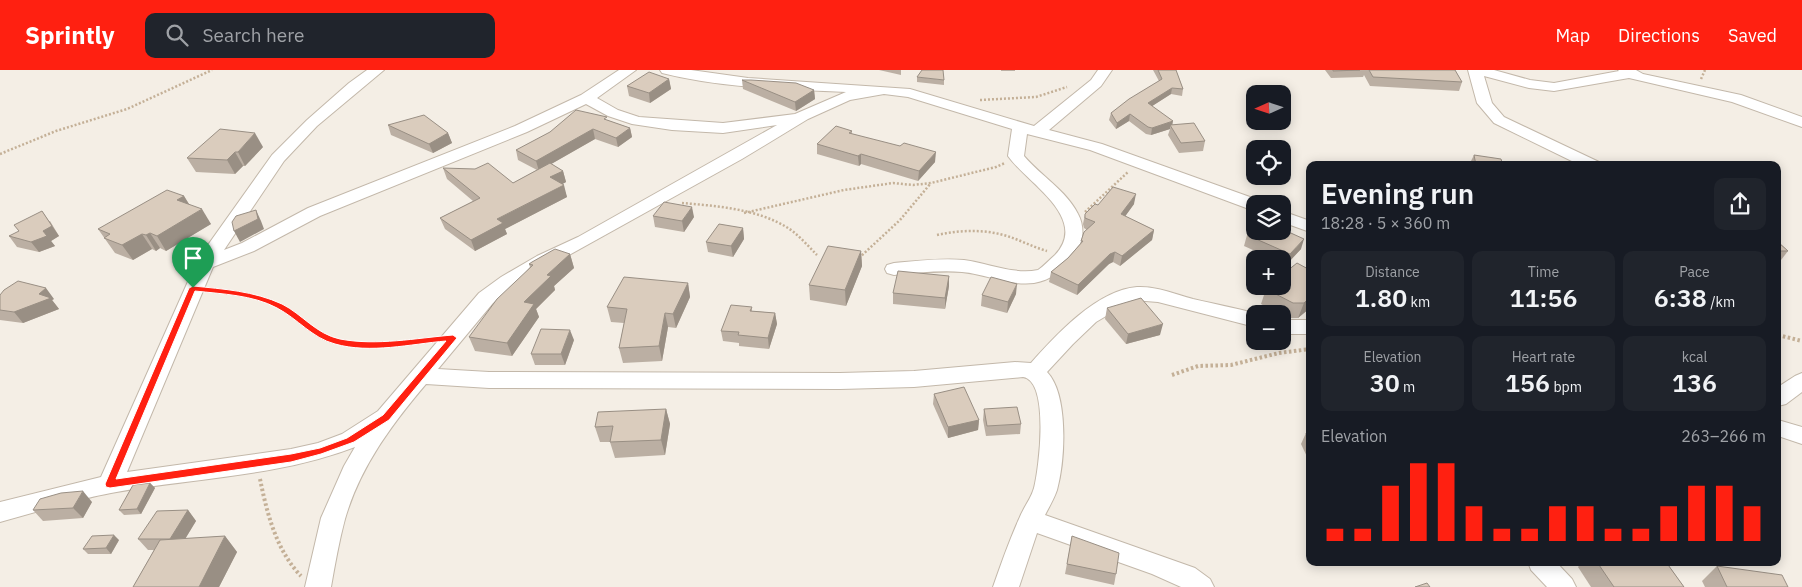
<!DOCTYPE html>
<html lang="en">
<head>
<meta charset="utf-8">
<style>
  :root { --surface:#171b24; --page:#20242c; --text:#f1f3f6; --muted:#9ea1a6; --accent:#ff2011 }
  body { margin:0; font-family:"IBM Plex Sans",sans-serif; background:var(--page); color:var(--text); height:100vh; display:flex; flex-direction:column; font-size:19px; white-space:nowrap }
  * { box-sizing:border-box; margin:0 }
  p { font-size:16px; color:var(--muted) }
  .icon { flex:none; width:28px; height:28px; fill:none; stroke:currentColor; stroke-width:2; stroke-linecap:round; stroke-linejoin:round }
  .map { position:relative; flex:1; overflow:hidden }
  .side { position:absolute; left:1306px; top:91px; width:475px; height:405px; display:flex; flex-direction:column; background:var(--surface); border-radius:10px; box-shadow:0 2px 12px #0003 }
  .side>* { flex:none }
  .needle { width:32px; rotate:267deg }
  .tools { position:absolute; left:1246px; top:15px; display:grid; gap:10px }
  .tools a { display:grid; place-items:center; width:45px; height:45px; border-radius:10px; background:var(--surface); box-shadow:0 2px 12px #0003; font-size:25px }
  .pin { position:absolute; display:grid; place-items:center; width:42px; height:42px; color:#fff; margin:-51px -21px; border-radius:50% 50% 50% 0; rotate:-45deg; box-shadow:0 0 5px #0007 }
  .pin .icon { rotate:45deg }
  .round { display:grid; place-items:center; flex:none; width:52px; height:52px; border-radius:10px; background:var(--page) }
  .head { display:flex; align-items:center; justify-content:space-between; height:85px; padding:0 15px }
  h1 { font-size:28px; font-weight:600; line-height:38px }
  .stats { display:grid; grid-template-columns:repeat(3,1fr); gap:8px; height:85px; padding:5px 15px }
  .stats div { display:grid; align-content:center; border-radius:10px; background:var(--page); text-align:center }
  .stats b { font-size:25px; font-weight:600 }
  .stats small { font-size:14px; font-weight:400 }
  .stats p { font-size:14px }
  .chart { height:140px; padding:10px 15px }
  .chart p { display:flex; justify-content:space-between }
  .chart svg { width:100%; height:90px; margin-top:5px; stroke:var(--accent); stroke-width:6 }
  header { display:flex; align-items:center; gap:30px; box-sizing:border-box; height:70px; padding:0 25px; background:var(--accent); color:#fff }
  header strong { font-size:24px }
  nav { display:flex; gap:28px; margin-inline-start:auto; font-size:18px }
  .search { width:350px; height:45px; background:var(--page); display:flex; align-items:center; gap:12px; box-sizing:border-box; padding:0 18px; border-radius:10px; color:var(--muted); font-size:19px }
  .map>svg:first-child { display:block }
  .lines { fill:none; stroke-linecap:round; stroke-linejoin:round }
  .street-casing { stroke:#c3b8aa; stroke-width:2 }
  .path-far1 { stroke:#c4b097; stroke-width:2.5; stroke-dasharray:2 2; stroke-linecap:butt }
  .path { stroke:#c4b097; stroke-width:4; stroke-dasharray:2.5 2.5; stroke-linecap:butt }
  .street { fill:#fff; fill-rule:evenodd }
  .wall { fill:#bbafa3 }
  .shaded-wall { fill:#998f84 }
  .building { fill:#daccbd; stroke:#998f84 }
  .route { fill:#ff2011; stroke:#fff; fill-rule:evenodd }
</style>
</head>
<body>
<header>
<strong>Sprintly</strong>
<div class="search"><svg class="icon" aria-label="search" viewBox="0 0 24 24"><circle cx="10" cy="10" r="6"/><path d="M15 15l6 6"/></svg>Search here</div>
<nav><a>Map</a><a>Directions</a><a>Saved</a></nav>
</header>
<div class="map">
<svg width="1802" height="517" viewBox="0 0 1802 517">
  <rect width="100%" height="100%" fill="#f4eee5"/>
  <g class="lines">
    <!-- street casing -->
    <g class="street-casing">
      <g id="street">
        <path d="M367,0h17l-67,56 -33,35 -60,89 18,-7 66,-35 207,-82 66,-31 38,-25h17l-39,28 21,12 21,7 84,6 72,-9 51,-22c-62,-3 -124,-4 -184,-19l-2,-3h31l57,8 162,11 124,37 57,-46 7,-10h14l-11,16 -52,44 53,14 159,57 2,3h-8v6l-6,-1 -159,-59 -63,-16 -3,22c17,20 42,34 54,58 16,30 -14,64 -44,69 -25,3 -48,-9 -72,-11 -22,-2 -46,1 -68,3l-7,-2 -2,-4 2,-4 7,-2c23,-2 47,-5 70,-3 24,3 49,15 74,10 6,-4 11,-10 17,-15 35,-37 -28,-72 -47,-99l4,-27 -104,-32 -24,-3 -34,6 -42,19 -66,40 -227,126 -22,18 -55,66 51,3 351,1 74,-2 101,-9 16,1c25,-28 66,-73 106,-76 19,-1 38,7 56,12 21,5 43,9 64,15h-2v13l-97,-25 -25,-2 -37,22 -23,22 -26,28c22,23 18,89 10,118 -3,9 -8,17 -12,25l150,53 15,11 4,8h-33l-29,-13 -115,-41 -18,54h-26c8,-23 16,-46 26,-68 4,-11 12,-20 15,-31 5,-19 16,-107 -11,-111l-109,10 -74,2 -351,-1 -63,-4c-34,40 -66,83 -81,135 -6,22 -10,45 -14,68h-26l16,-69 23,-52 11,-19c-78,30 -163,31 -244,46 -37,7 -74,19 -111,29v-20l101,-25 97,-218 74,-104 35,-35 42,-37zM586,34l22,12 24,8 40,6 51,3 54,-8 -199,112 -41,19 -36,21 -22,16 -101,118 -36,23 -24,9 -27,6 -164,23 86,-205 41,-16 66,-35 207,-84z"/>
        <path d="M1468,0h26l36,10 24,3 65,-12 -1,-1h18l7,4 98,21 61,22v10l-70,-25 -103,-24 -75,13 -25,-3 -45,-12 8,27 12,14 95,45 2,3h-21l-86,-42 -17,-20z"/>
        <path d="M1282,141l28,10v11l-28,-10z"/>
        <rect x="1282" y="250" width="28" height="14"/>
        <path d="M1802,303v19l-16,12 -8,2v-19l17,-11z"/>
        <path d="M1778,350l24,7v17l-24,-8z"/>
        <path d="M1528,492h28l16,17 4,8h-29l-16,-17z"/>
      </g>
    </g>
    <!-- path-far1 -->
    <g class="path-far1">
      <path d="M1701,9l4,-9"/>
      <path d="M980,30l56,-3 31,-10"/>
      <path d="M0,84l56,-23 71,-22 85,-39"/>
      <path d="M682,133c35,3 76,6 106,25 11,7 20,18 29,27"/>
      <path d="M1085,142l43,-40"/>
      <path d="M744,143l100,-23 49,-7 20,2 18,-2 65,-16 9,-4"/>
      <path d="M937,165c23,-5 47,-6 70,1 13,4 26,11 40,15"/>
      <path d="M859,188l41,-38 31,-37"/>
      <path d="M212,221l12,1"/>
    </g>
    <!-- path -->
    <g class="path">
      <path d="M212,221c26,2 54,6 77,20 16,10 29,26 48,31 29,8 62,1 91,-2"/>
      <path d="M1778,265l24,6"/>
      <path d="M1172,305l26,-9 33,-1 48,-12 31,-4"/>
      <path d="M260,409c7,34 16,71 41,97"/>
    </g>
    <!-- street -->
    <use href="#street" class="street"/>
  </g>
  <!-- wall -->
  <g class="wall">
    <path d="M879,0h22v5z"/>
    <rect x="1001" y="0" width="14" height="1"/>
    <path d="M1153,0h23l7,19 -1,7 -11,-2 -19,12 20,19 33,16 -2,10 -24,2 -11,-18 2,-6 -19,6 -5,-1 -17,-13 -13,8 -7,-9 2,-7 48,-32z"/>
    <path d="M1325,0h130l7,12 -3,9 -89,-5 -6,-11 -1,2 -32,1z"/>
    <path d="M917,7l27,3v5l-27,-3z"/>
    <path d="M669,9l2,10 -21,14 -21,-7 -2,-10z"/>
    <path d="M742,10l72,10 1,9 -19,12 -53,-22z"/>
    <path d="M607,50l23,8 2,9 -14,10 -23,-8 -44,25 12,7 3,11 -4,2 5,13 -62,32 2,5 -32,17 -30,-22 -5,-11 33,-17 -26,-22 -4,-11 70,15 24,-13 -19,-10 -2,-10z"/>
    <path d="M388,55l60,8 4,10 -19,10 -42,-18z"/>
    <path d="M852,61v3l83,28 -17,19 -57,-17 -2,2 -42,-12v-10z"/>
    <path d="M263,77l-18,19h-2l-8,8 -39,-2 -9,-14z"/>
    <path d="M1474,85l29,10h-34z"/>
    <path d="M184,126l5,8 22,20 -45,27 -6,-3 -4,3 -4,-2 -19,11 -18,-7 -17,-24z"/>
    <path d="M1134,134l-9,12 29,14 -2,10 -32,26 -7,-4 -4,2 -32,31 -28,-13 2,-10 17,-14 12,-14 1,-3 6,-11 -3,-2 -1,-4 2,-10 13,-9z"/>
    <path d="M653,146l41,1 -10,15 -29,-5z"/>
    <path d="M50,151l9,15 -8,5 4,5 -16,6 -22,-5 -8,-11z"/>
    <path d="M743,158l1,11 -11,18 -25,-5 -2,-10z"/>
    <path d="M1247,165l54,14 -15,16 -4,-2v-4h-9l-29,-13z"/>
    <path d="M1778,172l10,9 -10,13z"/>
    <path d="M861,181l1,15 -16,40 -36,-6 -1,-15z"/>
    <path d="M570,184l4,14 -20,18 1,4 -19,19 3,8 -27,39 -37,-5 -6,-14 61,-70 -1,-3z"/>
    <path d="M1310,200v38l-12,10h-11l-5,-2v-2h-3l-18,-10 5,-15z"/>
    <path d="M949,206v10l-4,23 -52,-5v-11z"/>
    <path d="M688,213l2,14 -14,31 -8,-1 -6,34 -39,2 -4,-15 5,-25 -13,-1 -4,-15z"/>
    <path d="M1016,224l-9,19 -26,-7 1,-11z"/>
    <path d="M0,225l54,4 -2,1 7,9 -36,14 -23,-3z"/>
    <path d="M752,237v4l23,2 2,11 -8,25 -30,-3v-3l-16,-2 -2,-10z"/>
    <path d="M1107,238l53,27 -34,9 -21,-25z"/>
    <path d="M574,270l-9,25h-30l-4,-11z"/>
    <path d="M934,324l45,26 -1,10 -30,8 -15,-34z"/>
    <path d="M666,339l4,15 -5,31 -50,3 -5,-16h-10l-5,-15z"/>
    <path d="M984,339l37,15 -1,10 -34,2 -3,-16z"/>
    <path d="M1306,363h4v30l-9,-19z"/>
    <path d="M150,413l5,5 -14,26 -17,1 -5,-5z"/>
    <path d="M92,432l-9,16 -40,3 -10,-11z"/>
    <path d="M188,440l8,11 -11,18 40,-3 12,16 -18,35h-86l21,-37h-6l-10,-11z"/>
    <path d="M1072,466l44,38 -2,11 -49,-11z"/>
    <path d="M119,470l-8,14h-23l-5,-5z"/>
    <path d="M1582,492h84l18,25h-93l-13,-20z"/>
    <path d="M1717,496l71,21h-83l-3,-6z"/>
  </g>
  <!-- shaded-wall -->
  <g class="shaded-wall">
    <path d="M669,9l2,10 -21,14 -1,-10z"/>
    <path d="M1172,18l-1,6 -25,16 2,-7z"/>
    <path d="M814,20l1,9 -19,12 -1,-9z"/>
    <path d="M1130,44l-1,7 -13,8 1,-6z"/>
    <path d="M1173,51l-1,6 -2,-2v4l-19,6 1,-7z"/>
    <path d="M630,58l2,9 -14,10 -2,-9z"/>
    <path d="M593,59l2,10 -56,32 -3,-10z"/>
    <path d="M255,63l8,14 -18,19 -7,-14z"/>
    <path d="M448,63l4,10 -19,10 -4,-9z"/>
    <path d="M235,82l8,14 -8,8 -8,-14z"/>
    <path d="M936,82l-1,10 -17,19 1,-10z"/>
    <path d="M861,84v10l-2,2 -1,-10z"/>
    <path d="M563,101l3,11 -12,7 -4,-12z"/>
    <path d="M564,115l3,12 -62,32 2,5 -32,17 -4,-11 26,-21z"/>
    <path d="M1136,124l-2,10 -15,21 2,-11z"/>
    <path d="M184,126l9,15 -16,-11z"/>
    <path d="M692,137l2,10 -10,15 -2,-11z"/>
    <path d="M202,139l9,15 -45,27 -9,-15z"/>
    <path d="M256,140l5,11 3,8 -24,13 -6,-11z"/>
    <path d="M42,141l17,25 -8,5 4,5 -16,6 -8,-10z"/>
    <path d="M743,158l1,11 -11,18 -2,-11z"/>
    <path d="M1154,160l-2,10 -32,26 2,-10z"/>
    <path d="M150,163l10,15 -4,3 -10,-16z"/>
    <path d="M142,164l10,15 -19,11 -11,-15z"/>
    <path d="M1304,169l-3,10 -15,16 4,-11z"/>
    <path d="M861,181l1,15 -16,40 -1,-16z"/>
    <path d="M1115,182l-2,10 -4,2 -32,31 1,-10 32,-31z"/>
    <path d="M570,184l4,14 -20,18 1,4 -19,19 3,8 -27,39 -5,-13 17,-41 23,-27z"/>
    <path d="M949,206v10l-4,23v-11z"/>
    <path d="M688,213l2,14 -14,31 -3,-14z"/>
    <path d="M1017,214l-1,10 -9,19 1,-11z"/>
    <path d="M46,218l8,11 -2,1 7,9 -36,14 -9,-11z"/>
    <path d="M1310,227v11l-12,10 6,-15z"/>
    <path d="M665,243l3,14 -6,34 -3,-15z"/>
    <path d="M775,243l2,11 -8,25 -1,-11z"/>
    <path d="M1163,254l-3,11 -34,9 2,-10z"/>
    <path d="M570,260l4,10 -9,25 -4,-11z"/>
    <path d="M666,339l4,15 -5,31 -4,-15z"/>
    <path d="M979,350l-1,10 -30,8v-11z"/>
    <path d="M150,413l5,5 -14,26 -4,-5z"/>
    <path d="M83,421l9,11 -9,16 -10,-10z"/>
    <path d="M188,440l8,11 -17,28 -9,-10z"/>
    <path d="M114,465l5,5 -8,14 -5,-6z"/>
    <path d="M225,466l12,16 -18,35h-20z"/>
  </g>
  <!-- building -->
  <g class="building">
    <path d="M922,0h21l1,10 -27,-3z"/>
    <path d="M1158,0h18l7,19 -11,-1 -24,15 25,18 -21,7 -4,-1 -18,-13 -13,9 -6,-10 18,-14 33,-20z"/>
    <path d="M1333,0h27l-27,1z"/>
    <path d="M1369,0h86l7,12 -89,-5z"/>
    <path d="M649,2l20,7 -20,14 -22,-7z"/>
    <path d="M742,10h9l45,3 18,7 -19,12z"/>
    <path d="M576,40l31,7 -3,2 26,9 -14,10 -23,-9 -57,32 -20,-11 34,-18z"/>
    <path d="M424,45l24,18 -19,11 -41,-19z"/>
    <path d="M1194,53l11,18 -24,2 -11,-18z"/>
    <path d="M836,56l16,5 -3,2 51,13 4,-3 32,9 -17,19 -58,-17 -3,2 -41,-12z"/>
    <path d="M220,59l35,4 -17,19h-3l-8,8 -40,-2z"/>
    <path d="M1474,85l27,4 2,6h-27z"/>
    <path d="M488,93l25,20 37,-20 13,8 -13,6 14,8 -67,34 6,4 -32,17 -31,-22 40,-20 -37,-30 32,1z"/>
    <path d="M1113,117l23,7 -15,20 33,16 -32,26 -7,-4 -5,2 -32,31 -27,-13 17,-14 15,-17h-2l3,-9 11,-10 -10,-4v-4l10,-10 3,1z"/>
    <path d="M167,120l17,6 -7,4 25,9 -45,27 -7,-3 -4,2 -4,-1 -20,11 -18,-7 6,-4 -12,-5z"/>
    <path d="M664,132l28,5 -10,14 -29,-5z"/>
    <path d="M256,140l2,9 -24,12 -2,-9 4,-6z"/>
    <path d="M42,141l10,15 -9,5 4,5 -16,6 -22,-6 10,-5 -5,-6z"/>
    <path d="M719,154l24,4 -12,18 -25,-4z"/>
    <path d="M1255,157v4h27v-2l22,10 -14,15 -43,-19z"/>
    <path d="M1778,172l10,9h-10z"/>
    <path d="M828,176l33,5 -16,39 -36,-5z"/>
    <path d="M555,179l15,5 -23,21 4,1 -27,26 10,2 -27,39 -38,-6 28,-38 36,-34 -4,-1 3,-2z"/>
    <path d="M1297,193l13,7v27l-6,6h-11l-27,-14 3,-3h13v-11z"/>
    <path d="M898,201l51,5 -4,22 -52,-5z"/>
    <path d="M624,207l64,6 -15,31 -8,-1 -6,33 -40,2 8,-39 -20,-2z"/>
    <path d="M991,207l26,7 -9,18 -26,-7z"/>
    <path d="M18,211l28,7 -7,6 12,4 -37,14 -14,-2v-15l4,-5z"/>
    <path d="M1141,228l22,26 -35,10 -21,-26z"/>
    <path d="M731,235l21,2 -2,4 25,2 -7,25 -30,-3 1,-3 -18,-1z"/>
    <path d="M541,259l29,1 -9,24h-30z"/>
    <path d="M964,317l15,33 -31,7 -14,-33z"/>
    <path d="M1017,337l4,17 -34,2 -3,-17z"/>
    <path d="M666,339l-5,31 -51,2 3,-16 -18,1 3,-15z"/>
    <path d="M1306,363h4v10z"/>
    <path d="M150,413l-13,26 -18,1 14,-25z"/>
    <path d="M83,421l-10,17 -40,2 7,-11 21,-6z"/>
    <path d="M188,440l-18,29h-32l19,-28z"/>
    <path d="M114,465l-8,13 -23,1 9,-13z"/>
    <path d="M225,466l-26,51h-66l27,-47z"/>
    <path d="M1072,466l47,17 -3,21 -49,-10z"/>
    <path d="M1597,492h69l18,25h-70z"/>
    <path d="M1717,496l65,9 6,12h-61z"/>
    <path d="M1427,513l3,4h-15z"/>
  </g>
  <!-- route -->
  <path class="route" d="M193,216c30,3 61,5 89,18 20,10 34,30 58,35 37,7 76,-1 113,-4l4,3 -68,82 -35,22 -33,12 -30,8 -181,26 -4,-1 -1,-3 84,-196zM195,221c27,3 58,4 82,17 21,11 35,30 58,36 35,10 76,0 111,-3l-63,74 -36,23 -27,10 -29,6 -175,25z"/>
</svg>
<div class="tools">
<a><svg class="needle" viewBox="-14 -14 28 28"><path d="M0-13l5 13h-10z" fill="#e53935"/><path d="M0 13l5-13h-10z" fill="#9ea1a6"/></svg></a>
<a><svg class="icon" aria-label="locate" viewBox="0 0 24 24"><circle cx="12" cy="12" r="6"/><path d="M12 2v4M12 18v4M2 12h4M18 12h4"/></svg></a>
<a><svg class="icon" aria-label="layers" viewBox="0 0 24 24"><path d="M12 4l9 5-9 5-9-5zM3 14l9 5 9-5"/></svg></a>
<a>+</a>
<a>−</a>
</div>
<div class="pin" style="left:193px;top:218px;background:#1e9e55"><svg class="icon" aria-label="arrive" viewBox="0 0 24 24"><path d="M6 21V4h12l-3 4 3 4H6"/></svg></div>
<section class="side">
<div class="head"><div><h1>Evening run</h1><p>18:28 · 5 × 360 m</p></div><a class="round"><svg class="icon" aria-label="share" viewBox="0 0 24 24"><path d="M12 15V3M7 8l5-5 5 5M5 13v7h14v-7"/></svg></a></div>
<div class="stats">
<div><p>Distance</p><b>1.80<small> km</small></b></div>
<div><p>Time</p><b>11:56</b></div>
<div><p>Pace</p><b>6:38<small> /km</small></b></div>
</div>
<div class="stats">
<div><p>Elevation</p><b>30<small> m</small></b></div>
<div><p>Heart rate</p><b>156<small> bpm</small></b></div>
<div><p>kcal</p><b>136</b></div>
</div>
<div class="chart"><p><span>Elevation</span>263–266 m</p>
<svg viewBox="0 0 160 44" preserveAspectRatio="none"><path d="M5 44V38M15 44V38M25 44V17M35 44V6M45 44V6M55 44V27M65 44V38M75 44V38M85 44V27M95 44V27M105 44V38M115 44V38M125 44V27M135 44V17M145 44V17M155 44V27"/></svg>
</div>
</section>
</div>
</body>
</html>
